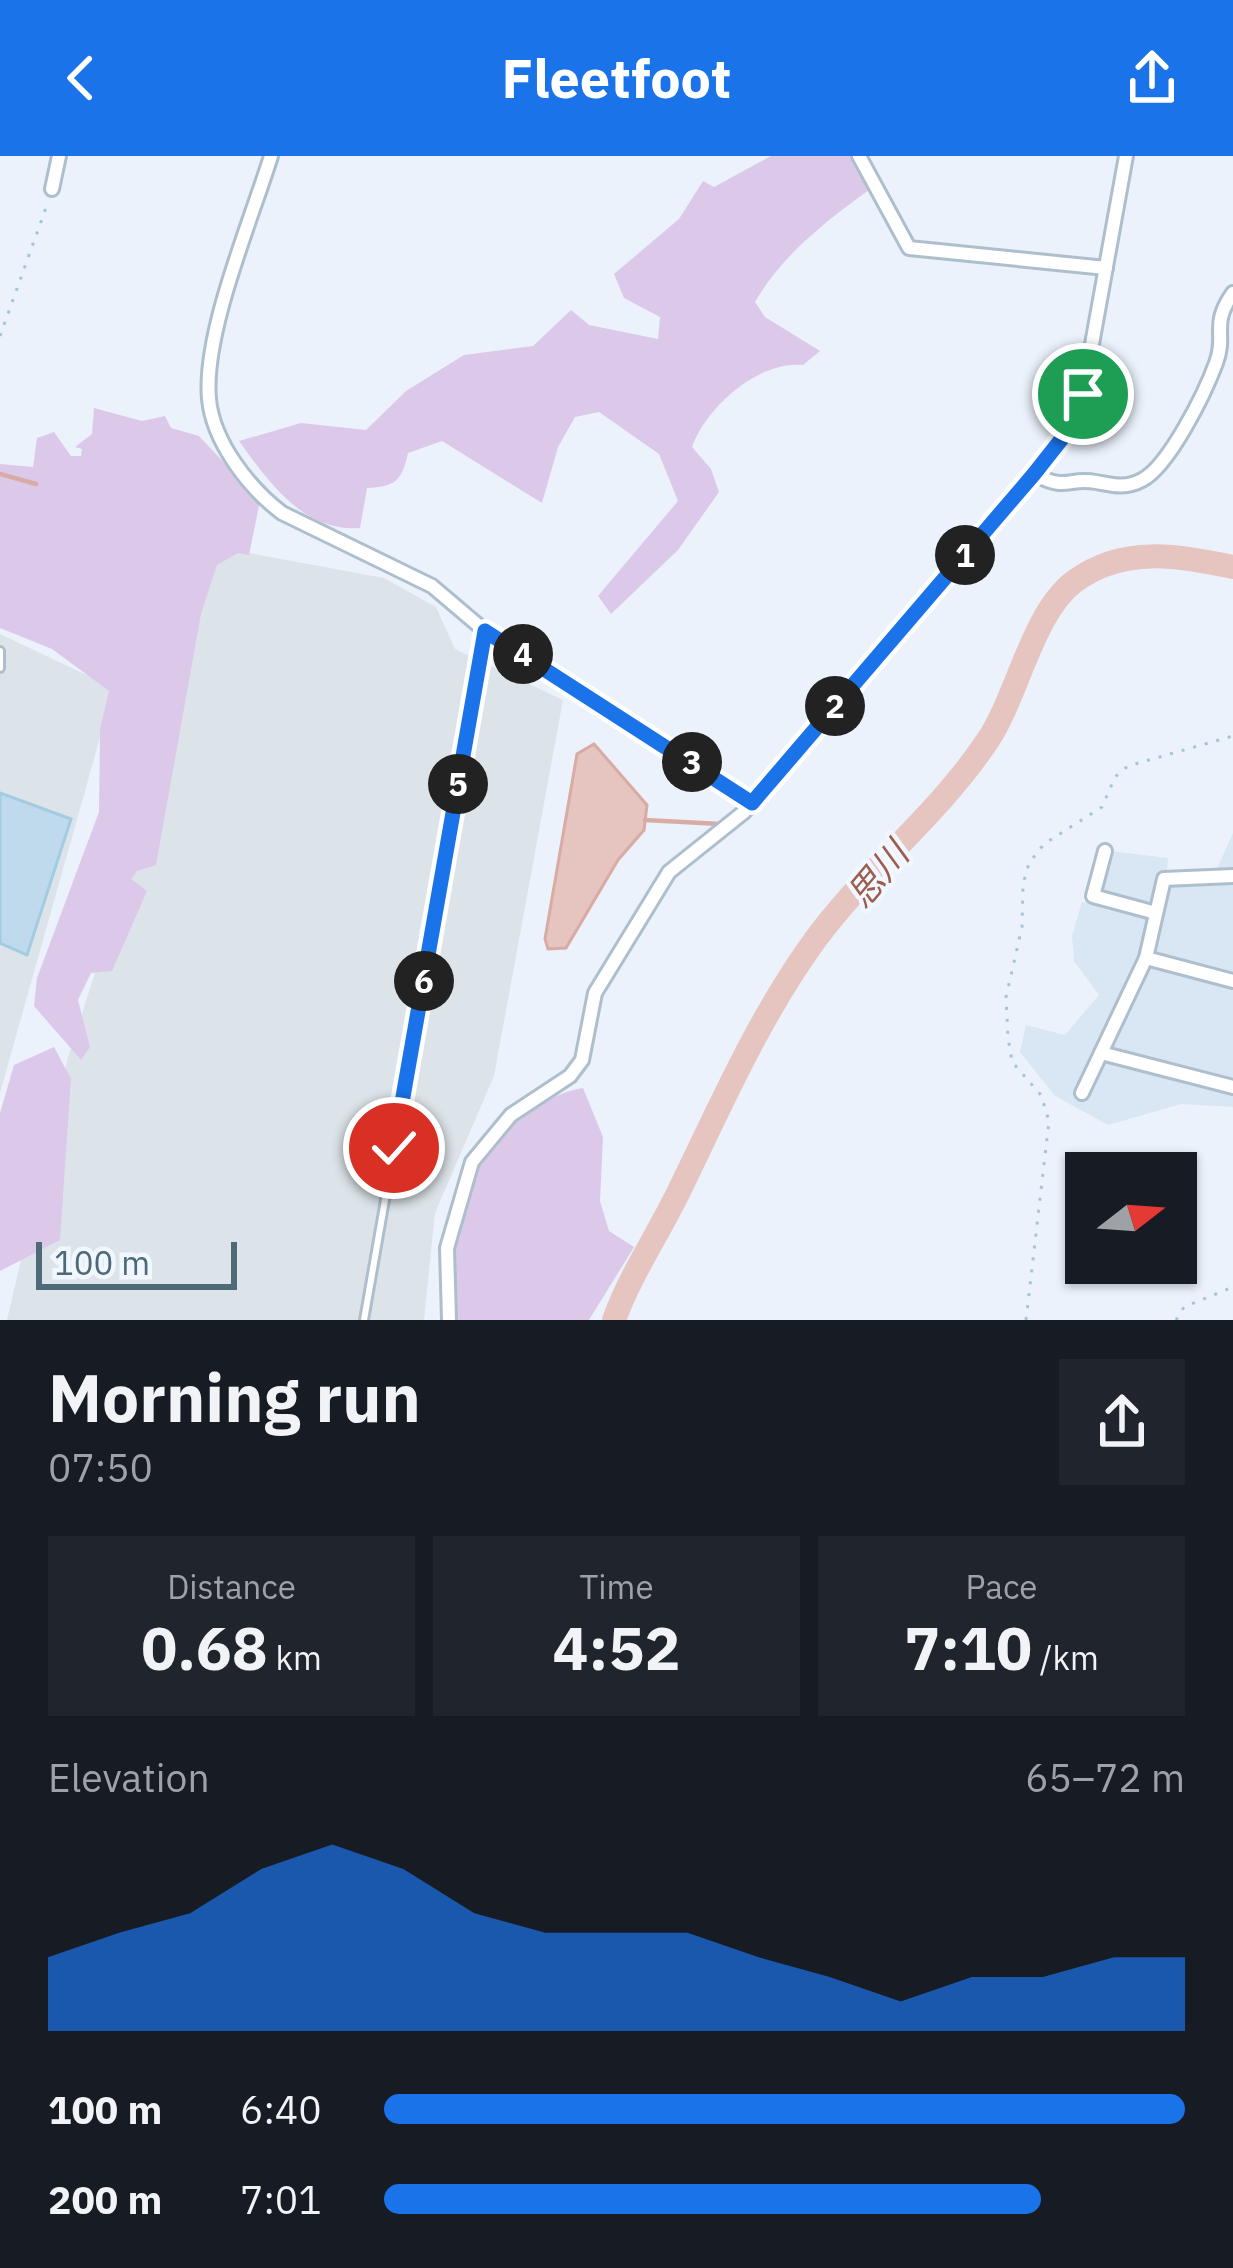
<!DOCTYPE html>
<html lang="en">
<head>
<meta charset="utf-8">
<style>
  :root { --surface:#171b24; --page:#20242c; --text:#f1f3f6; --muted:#9ea1a6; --accent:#1a73e8 }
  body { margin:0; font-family:"IBM Plex Sans","Noto Sans JP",sans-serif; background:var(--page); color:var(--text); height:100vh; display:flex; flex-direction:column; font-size:45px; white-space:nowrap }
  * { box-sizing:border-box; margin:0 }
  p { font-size:39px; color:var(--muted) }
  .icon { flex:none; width:66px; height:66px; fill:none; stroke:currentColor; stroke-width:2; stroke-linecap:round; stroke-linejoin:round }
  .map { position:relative; height:1164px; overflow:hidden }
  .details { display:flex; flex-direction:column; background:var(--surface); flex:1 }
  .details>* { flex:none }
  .needle { width:78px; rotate:73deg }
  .controls { position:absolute; left:1065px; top:996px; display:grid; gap:24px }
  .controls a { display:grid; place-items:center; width:132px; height:132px; border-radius:0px; background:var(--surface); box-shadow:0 3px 9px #0004; font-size:60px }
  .scale { position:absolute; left:36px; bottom:30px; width:201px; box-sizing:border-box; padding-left:12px; border:6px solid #4e6977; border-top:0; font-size:33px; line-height:42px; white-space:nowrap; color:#4e6977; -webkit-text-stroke:9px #f1f7ff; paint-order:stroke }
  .pin { position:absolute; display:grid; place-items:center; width:102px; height:102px; color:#fff; margin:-51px; border:6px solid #fff; border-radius:50%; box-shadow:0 3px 12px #0007 }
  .km { position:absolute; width:60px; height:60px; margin:-30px; border-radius:50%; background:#222; color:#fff; font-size:33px; line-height:60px; text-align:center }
  .round { display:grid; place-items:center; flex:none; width:126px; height:126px; border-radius:0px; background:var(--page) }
  .summary { display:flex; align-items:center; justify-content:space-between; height:204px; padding:0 48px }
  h1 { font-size:66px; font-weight:800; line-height:90px }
  .stats { display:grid; grid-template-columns:repeat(3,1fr); gap:18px; height:204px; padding:12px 48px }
  .stats div { display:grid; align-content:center; border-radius:0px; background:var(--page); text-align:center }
  .stats b { font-size:60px; font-weight:800 }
  .stats small { font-size:33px; font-weight:400 }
  .stats p { font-size:33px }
  .chart { height:336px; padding:24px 48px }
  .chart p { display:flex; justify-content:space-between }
  .chart svg { width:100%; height:216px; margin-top:12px; fill:var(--accent); opacity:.7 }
  ul { padding:0 48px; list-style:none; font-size:39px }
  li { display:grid; grid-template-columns:192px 144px 1fr; align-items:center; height:90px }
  li i { height:30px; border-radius:15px; background:var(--accent) }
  header { display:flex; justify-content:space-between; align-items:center; height:156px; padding:0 48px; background:var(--accent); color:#fff; font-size:54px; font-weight:800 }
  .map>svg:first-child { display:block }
  .residential { fill:#d9e6f4 }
  .industrial { fill:#dde4e9 }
  .green { fill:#dcc9ea }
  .water { fill:#e6c4bf; stroke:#d8aca5; stroke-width:3 }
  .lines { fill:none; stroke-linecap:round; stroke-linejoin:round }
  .stream { stroke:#d8aca5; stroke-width:4.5 }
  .river { stroke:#e6c4bf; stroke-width:24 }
  .building { fill:#bedaec; stroke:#a3cce3; stroke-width:3 }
  .service-casing { stroke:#adbfcd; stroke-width:12 }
  .minor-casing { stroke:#adbfcd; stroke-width:18 }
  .path { stroke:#a5c4d7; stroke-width:3; stroke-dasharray:3 9; stroke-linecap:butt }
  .service { stroke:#fff; stroke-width:6 }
  .minor { stroke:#fff; stroke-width:12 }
  .route-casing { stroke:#fff; stroke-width:24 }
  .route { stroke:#1a73e8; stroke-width:15 }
  .labels { text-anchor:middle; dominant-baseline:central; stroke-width:9; stroke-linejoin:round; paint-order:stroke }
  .water-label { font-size:36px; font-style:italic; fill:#9f5d51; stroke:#f1f7ff }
</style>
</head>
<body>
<header><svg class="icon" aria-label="back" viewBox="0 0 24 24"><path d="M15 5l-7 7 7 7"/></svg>Fleetfoot<svg class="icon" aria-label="share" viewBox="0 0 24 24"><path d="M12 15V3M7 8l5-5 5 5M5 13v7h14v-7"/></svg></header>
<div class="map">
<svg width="1233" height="1164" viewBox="0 0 1233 1164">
  <rect width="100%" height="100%" fill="#ebf2fc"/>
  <!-- residential -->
  <path class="residential" d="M1233,677v274l-52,-3 -73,21 -53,-29 -35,-44 6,-27 39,10 34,-40 -25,-34 -2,-25 10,-34 16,1 12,-52 58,7 -1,12 50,-1z"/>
  <!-- industrial -->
  <g class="industrial">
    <path d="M238,395l146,27 52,29 19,42 108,51 -69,376 -59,137 -11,107h-417l61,-263 50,-156 92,-336z"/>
    <path d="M0,478l114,54 -114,405z"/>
  </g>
  <!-- green -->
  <g class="green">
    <path d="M771,0h80l18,34c-43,31 -87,65 -114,112l10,15 55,34 -17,14c-44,-5 -97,42 -111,82l19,22 8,23 -41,58 -67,64 -13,-18 80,-95 -19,-47 -60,-42 -24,5 -17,30 -16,56 -100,-62 -34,12c-6,28 -13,34 -41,35l-7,40c-56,5 -92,-47 -121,-87l62,-18 65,7 40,-39 58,-36 69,-9 38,-36 18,15 69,14 2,-22 -36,-19 -10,-24 65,-55 24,-38 11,6z"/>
    <path d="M94,252l48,13 23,-5 6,12 28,8 61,65 -11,54 -11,-2 -21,12 -16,49 -45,251 -19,6 -6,8 16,12 -35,80 -21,2 -13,27 12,47 -9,13 -47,-54 3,-28 62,-166 1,-83 9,-38 -57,-42 -52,-21v-164l33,3 4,-29 17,-6 17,24h10l1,-7 -7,-2 17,-13z"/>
    <path d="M54,891l17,32 -11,161 -60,31v-158l14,-48z"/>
    <path d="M583,932l20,49 -3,64 9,30 25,16 -45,73h-136c0,-80 0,-153 71,-204 20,-14 35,-24 59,-28z"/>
  </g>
  <!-- water -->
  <path class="water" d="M594,588l53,61 -3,25 -26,30 -52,88 -18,1 -3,-10 32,-185z"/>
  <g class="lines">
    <!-- stream -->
    <g class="stream">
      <path d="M0,318l36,10"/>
      <path d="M645,664l75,4"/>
    </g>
    <!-- river -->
    <path class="river" d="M614,1164c16,-45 45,-87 66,-131 41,-84 79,-172 135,-249 52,-71 124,-126 173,-200 30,-45 45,-129 87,-159 49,-36 103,-25 158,-14"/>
  </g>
  <!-- building -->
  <path class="building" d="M0,637l71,26 -44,136 -27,-12z"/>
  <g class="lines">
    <!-- service casing -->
    <g class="service-casing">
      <g id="service">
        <path d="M0,495v17"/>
        <path d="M364,1164l120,-686"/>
      </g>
    </g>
    <!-- minor casing -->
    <g class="minor-casing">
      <g id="minor">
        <path d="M271,0c-20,65 -68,177 -62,243 4,43 40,89 73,114l150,73 53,45 267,172"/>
        <path d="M859,0l50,92 197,20"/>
        <path d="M52,33l7,-33"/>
        <path d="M1034,318c34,18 33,3 62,8 17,3 29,7 46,-2 27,-14 63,-87 74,-117 11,-29 -6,-38 17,-70"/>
        <path d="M1105,695l-12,45 63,17"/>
        <path d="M1146,802l87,23"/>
        <path d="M1101,897l132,34"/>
        <path d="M1082,937l64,-135 18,-79 69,-3"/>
        <path d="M449,1164l-2,-72 25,-86 39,-47 59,-39 12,-16 13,-67 74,-121 75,-60 320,-376 19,-42 43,-238"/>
      </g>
    </g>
    <!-- path -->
    <g class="path">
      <path d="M0,180l48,-134"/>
      <path d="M1026,1164l23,-199 -8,-26 -29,-33 -4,-25 -2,-40 16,-70 1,-43 6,-21 15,-19 58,-37 13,-30 13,-11 105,-30"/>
      <path d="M1176,1164l8,-13 49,-20"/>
    </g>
    <!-- service -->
    <use href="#service" class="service"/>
    <!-- minor -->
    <use href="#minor" class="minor"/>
  </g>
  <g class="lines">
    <!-- route casing -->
    <g class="route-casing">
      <path id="route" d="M394,992l91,-517 267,172 282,-329 30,-38 19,-42"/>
    </g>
    <!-- route -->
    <use href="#route" class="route"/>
  </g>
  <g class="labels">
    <!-- water labels -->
    <g class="water-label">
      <text transform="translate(877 718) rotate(-50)">思川</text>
    </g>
  </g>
</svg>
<div class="controls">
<a><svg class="needle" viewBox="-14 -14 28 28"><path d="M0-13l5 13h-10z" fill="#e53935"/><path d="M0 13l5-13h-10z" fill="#9ea1a6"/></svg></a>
</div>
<div class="scale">100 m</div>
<div class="pin" style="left:1083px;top:238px;background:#1e9e55"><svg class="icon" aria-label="arrive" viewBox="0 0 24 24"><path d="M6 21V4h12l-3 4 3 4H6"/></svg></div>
<div class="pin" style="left:394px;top:992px;background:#d93025"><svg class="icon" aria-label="check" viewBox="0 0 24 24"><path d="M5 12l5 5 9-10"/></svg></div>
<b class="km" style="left:965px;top:399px">1</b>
<b class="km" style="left:835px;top:550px">2</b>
<b class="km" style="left:692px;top:606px">3</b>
<b class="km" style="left:523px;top:498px">4</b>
<b class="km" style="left:458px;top:628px">5</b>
<b class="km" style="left:424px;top:825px">6</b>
</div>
<section class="details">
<div class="summary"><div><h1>Morning run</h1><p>07:50</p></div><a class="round"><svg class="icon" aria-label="share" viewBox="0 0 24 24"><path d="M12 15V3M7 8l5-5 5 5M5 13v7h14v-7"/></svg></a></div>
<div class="stats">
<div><p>Distance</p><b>0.68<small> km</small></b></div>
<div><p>Time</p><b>4:52</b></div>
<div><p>Pace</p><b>7:10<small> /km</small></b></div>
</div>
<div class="chart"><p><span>Elevation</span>65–72 m</p>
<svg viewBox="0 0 160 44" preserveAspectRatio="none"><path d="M0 44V29L10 24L20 20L30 11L40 6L50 11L60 20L70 24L80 24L90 24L100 29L110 33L120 38L130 33L140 33L150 29L160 29V44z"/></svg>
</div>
<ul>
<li><b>100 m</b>6:40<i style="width:100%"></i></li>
<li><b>200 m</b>7:01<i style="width:82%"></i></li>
</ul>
</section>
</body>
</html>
